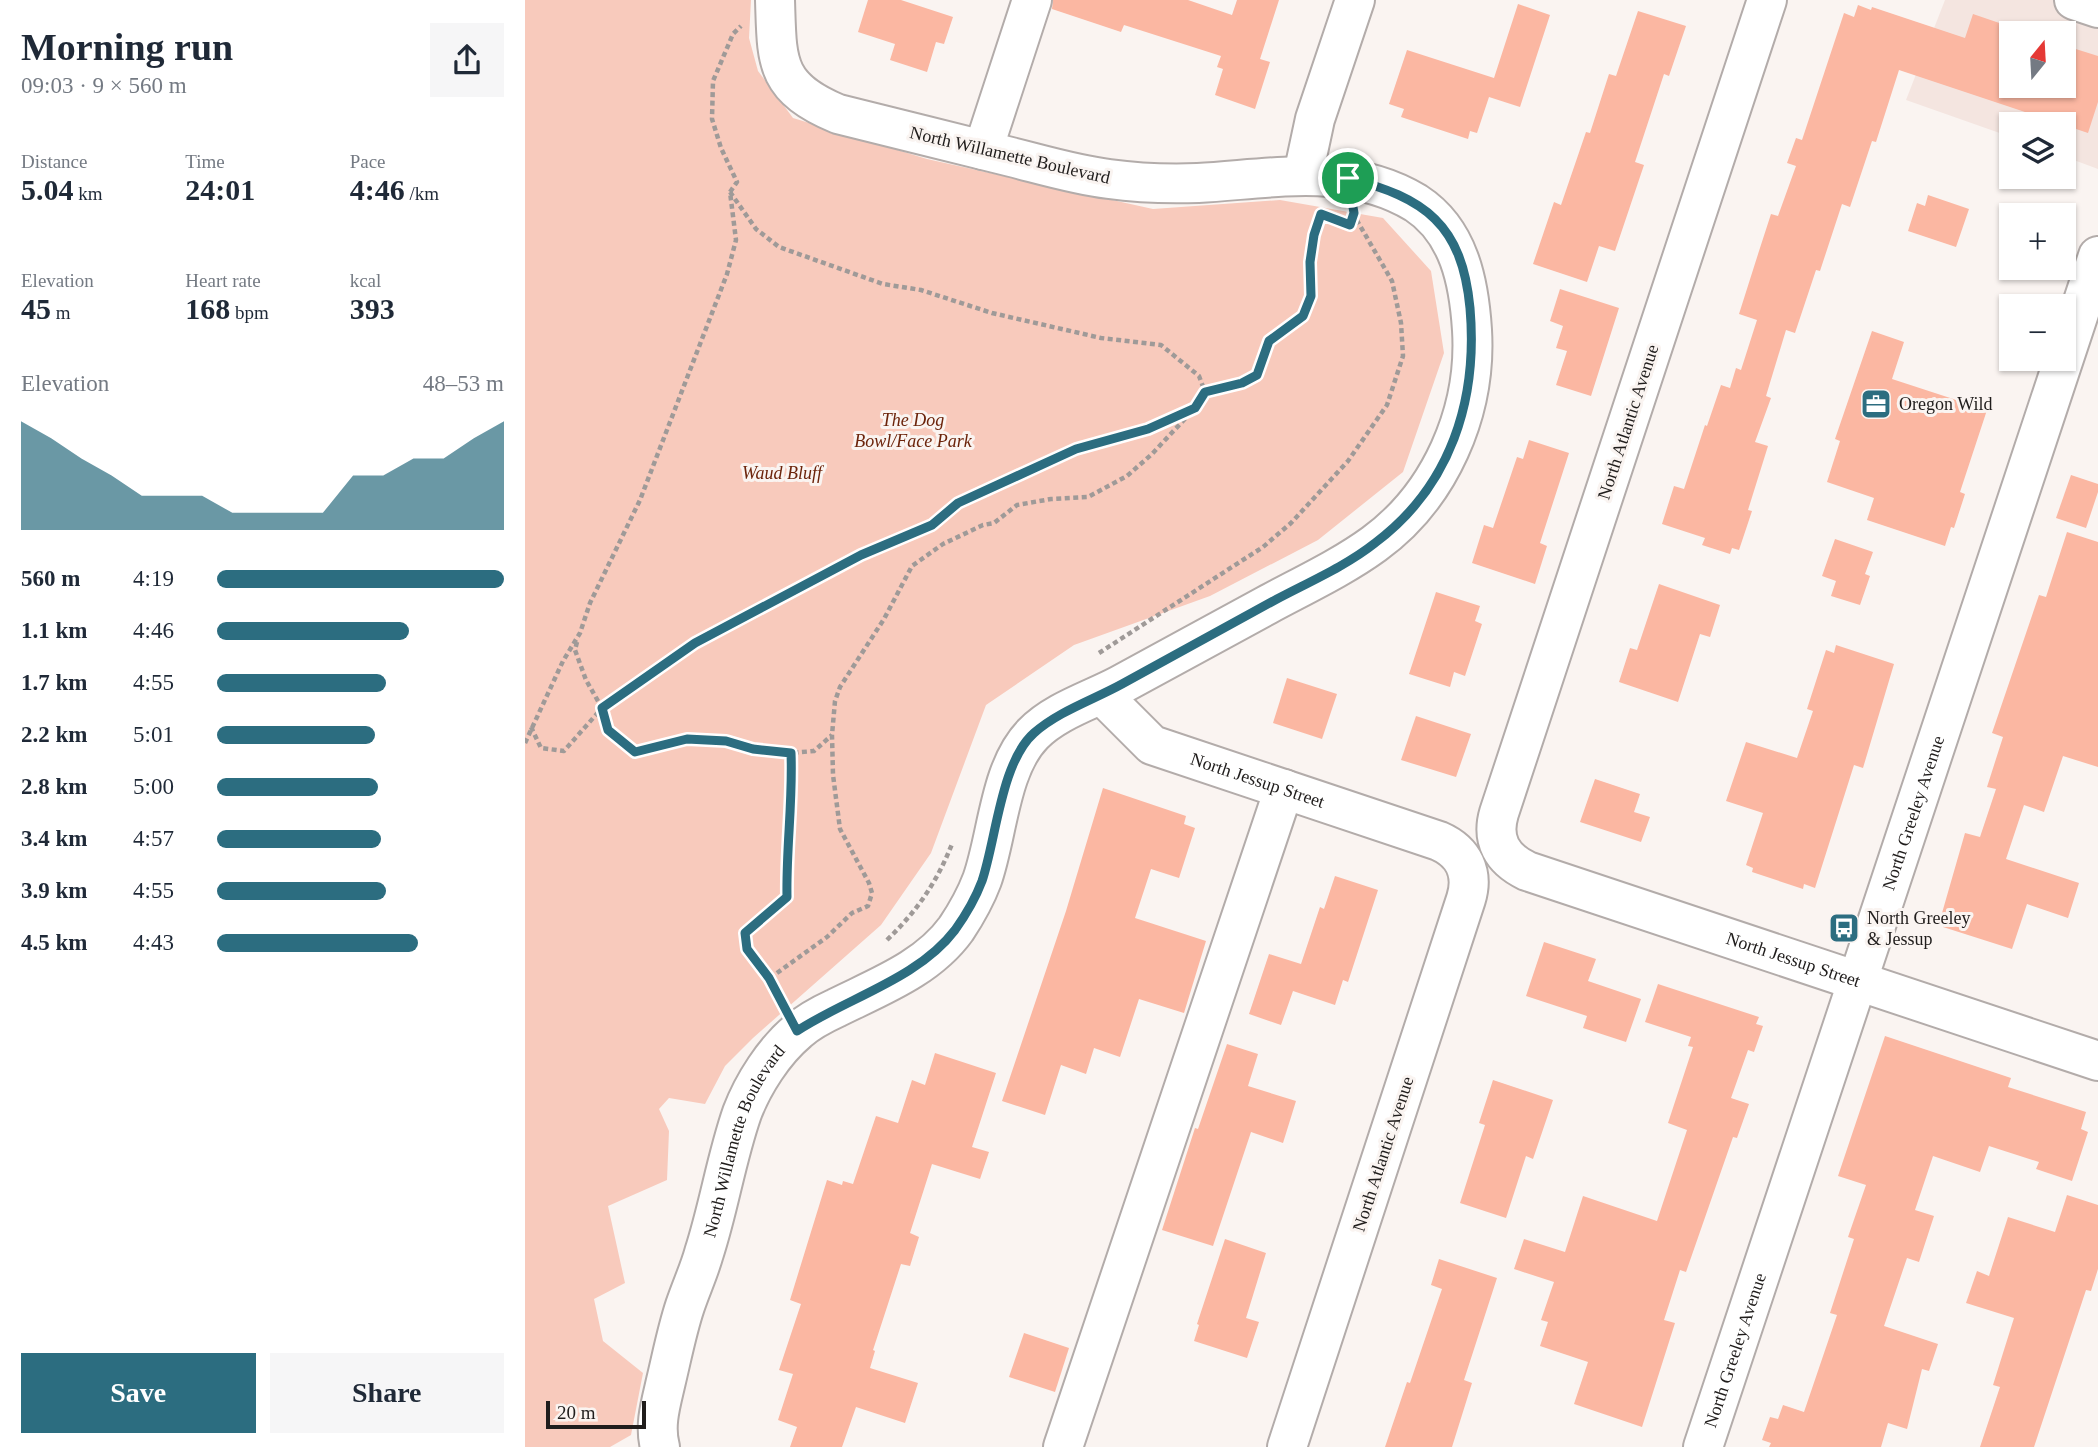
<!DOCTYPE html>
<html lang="en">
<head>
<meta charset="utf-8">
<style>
  :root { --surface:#fff; --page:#f6f6f7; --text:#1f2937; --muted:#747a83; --accent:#2c6d80 }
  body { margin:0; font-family:Georgia,serif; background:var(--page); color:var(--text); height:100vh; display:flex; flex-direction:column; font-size:26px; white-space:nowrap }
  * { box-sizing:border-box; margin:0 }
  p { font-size:23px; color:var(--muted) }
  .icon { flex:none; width:38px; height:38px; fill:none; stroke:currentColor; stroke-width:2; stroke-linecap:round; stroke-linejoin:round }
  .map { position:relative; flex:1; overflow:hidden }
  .details { display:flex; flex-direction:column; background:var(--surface); width:525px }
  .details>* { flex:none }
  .needle { width:46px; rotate:18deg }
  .tools { position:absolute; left:1474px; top:21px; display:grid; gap:14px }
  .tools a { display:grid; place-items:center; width:77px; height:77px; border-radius:0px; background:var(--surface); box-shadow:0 2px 5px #0004; font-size:35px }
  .scale { position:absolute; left:21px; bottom:18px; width:100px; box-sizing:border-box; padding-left:7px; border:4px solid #201d1c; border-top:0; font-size:19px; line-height:24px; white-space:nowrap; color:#201d1c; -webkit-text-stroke:5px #faf4f1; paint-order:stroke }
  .pin { position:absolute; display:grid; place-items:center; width:60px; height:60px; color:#fff; margin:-30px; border:4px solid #fff; border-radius:50%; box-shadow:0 2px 7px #0007 }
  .round { display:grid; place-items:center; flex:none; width:74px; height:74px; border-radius:0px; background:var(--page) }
  .overview { display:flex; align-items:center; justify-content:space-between; height:119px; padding:0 21px }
  h1 { font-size:38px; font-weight:700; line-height:52px }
  .stats { display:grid; grid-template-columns:repeat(3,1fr); gap:10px; height:119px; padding:7px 21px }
  .stats div { display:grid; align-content:center }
  .stats b { font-size:30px; font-weight:700 }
  .stats small { font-size:19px; font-weight:400 }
  .stats p { font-size:19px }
  .chart { height:196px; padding:14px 21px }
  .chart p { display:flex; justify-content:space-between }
  .chart svg { width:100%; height:126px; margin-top:7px; fill:var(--accent); opacity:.7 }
  .cta { display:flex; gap:14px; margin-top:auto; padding:14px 21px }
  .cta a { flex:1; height:80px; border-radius:0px; background:var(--accent); color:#fff; font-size:28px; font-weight:700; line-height:80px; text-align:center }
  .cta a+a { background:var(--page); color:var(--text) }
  ul { padding:0 21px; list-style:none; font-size:23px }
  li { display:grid; grid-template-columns:112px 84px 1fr; align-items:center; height:52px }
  li i { height:18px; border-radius:9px; background:var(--accent) }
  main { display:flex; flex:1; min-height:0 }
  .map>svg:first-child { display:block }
  .built { fill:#f4e5e0; fill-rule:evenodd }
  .green { fill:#f8cabc }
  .building { fill:#fbb7a2 }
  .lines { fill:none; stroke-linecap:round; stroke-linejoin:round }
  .minor-casing { stroke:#b3acaa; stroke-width:42 }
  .major-casing { stroke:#b3acaa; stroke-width:42 }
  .path { stroke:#9f9a98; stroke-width:4.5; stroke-dasharray:5 3.5; stroke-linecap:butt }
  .minor { stroke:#fff; stroke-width:38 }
  .major { stroke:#fff; stroke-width:38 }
  .route-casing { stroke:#fff; stroke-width:14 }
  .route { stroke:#2c6d80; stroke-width:9 }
  .labels { text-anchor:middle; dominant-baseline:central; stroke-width:6; stroke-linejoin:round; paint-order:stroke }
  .street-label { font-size:18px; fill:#201d1c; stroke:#faf4f1 }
  .poi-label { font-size:18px; fill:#201d1c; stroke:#faf4f1; text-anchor:start }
  .park-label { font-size:18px; font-style:italic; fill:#6c240b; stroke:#faf4f1 }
</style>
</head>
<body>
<main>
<section class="details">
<div class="overview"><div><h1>Morning run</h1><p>09:03 · 9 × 560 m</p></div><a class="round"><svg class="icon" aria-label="share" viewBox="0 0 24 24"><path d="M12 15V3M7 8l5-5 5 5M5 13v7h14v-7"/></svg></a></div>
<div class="stats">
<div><p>Distance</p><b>5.04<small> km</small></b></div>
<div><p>Time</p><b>24:01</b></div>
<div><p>Pace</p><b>4:46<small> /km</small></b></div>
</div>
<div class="stats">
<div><p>Elevation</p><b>45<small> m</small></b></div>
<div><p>Heart rate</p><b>168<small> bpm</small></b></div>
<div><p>kcal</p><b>393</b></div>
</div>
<div class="chart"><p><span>Elevation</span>48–53 m</p>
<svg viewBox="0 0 160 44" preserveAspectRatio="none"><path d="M0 44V6L10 12L20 19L30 25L40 32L50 32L60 32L70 38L80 38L90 38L100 38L110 25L120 25L130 19L140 19L150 12L160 6V44z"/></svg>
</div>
<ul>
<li><b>560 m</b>4:19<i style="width:100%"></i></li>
<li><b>1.1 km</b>4:46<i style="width:67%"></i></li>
<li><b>1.7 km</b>4:55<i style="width:59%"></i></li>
<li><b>2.2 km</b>5:01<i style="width:55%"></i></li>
<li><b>2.8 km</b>5:00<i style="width:56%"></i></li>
<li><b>3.4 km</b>4:57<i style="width:57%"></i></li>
<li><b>3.9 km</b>4:55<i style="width:59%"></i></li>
<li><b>4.5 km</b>4:43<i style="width:70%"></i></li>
</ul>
<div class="cta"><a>Save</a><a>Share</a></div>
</section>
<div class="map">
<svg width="1573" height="1447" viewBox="0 0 1573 1447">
  <rect width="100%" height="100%" fill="#faf4f1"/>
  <!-- built -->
  <path class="built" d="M1420,0h153v169l-35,-13v-32h-52v13l-105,-37zM1486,33h52v53h-52z"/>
  <!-- green -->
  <path class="green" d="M0,0h226l-2,38 9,33 35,47 134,41 226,50 127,-9 103,18 48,53 13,82 -41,119 -85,68 -108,56 -136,49 -88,60 -55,148 -50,72 -128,113 -28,28 -20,38 -36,-6 -10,11 10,22 -2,49 -59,26 17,77 -31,16 9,42 40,32 -12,62 -21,12h-85z"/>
  <!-- building -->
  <g class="building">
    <path d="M343,0h33l52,17 -9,27 -8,-2 -9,30 -37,-12 5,-16 -37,-12z"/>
    <path d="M528,0h135l44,15 5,-15h42l-19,59 10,3 -15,47 -40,-14 8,-26 -6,-2 4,-11 -97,-31 -3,7 -69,-23z"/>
    <path d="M993,4l32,11 -30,92 -31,-10 -12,36 -7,-2 -2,8 -67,-22 3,-8 -15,-5 18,-54 87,28z"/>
    <path d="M1333,5l13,5 1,-3 93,31 8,-24 38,13v59h52v-41l35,11v46l-10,31 -189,-63 -23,72 -4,-1 -22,66 -8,-3 -22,67 -4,-1 -21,63 -9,-3 -20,66 5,2 -16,44 13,4 -20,64 4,1 -13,39 -7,-2 -2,6 -28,-9 3,-7 -43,-14 12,-38 10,3 21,-64 2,1 14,-41 9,3 6,-20 5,2 16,-50 -18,-6 20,-63 12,-37 7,2 18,-50 -9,-3 9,-25 6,2 42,-127 10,4z"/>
    <path d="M1113,11l48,15 -17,50 -5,-2 -29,88 9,3 -29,86 -16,-5 -12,36 -54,-18 21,-62 7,3 25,-73 4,1 19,-59 7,2z"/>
    <path d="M1403,195l41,14 -13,38 -48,-16 9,-28 8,3z"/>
    <path d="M1035,289l59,19 -28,88 -35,-11 11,-34 -11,-3 7,-22 -13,-5z"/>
    <path d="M1347,331l32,11 -12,37 95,31 -27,82 5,2 -11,34 -3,-1 -6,19 -78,-26 7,-22 -47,-16 13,-41 -5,-2z"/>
    <path d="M1004,440l40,13 -29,90 7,3 -12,38 -63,-21 12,-38 9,3 24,-71 6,2z"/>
    <path d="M1546,475l27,9v8l-12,36 -30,-10z"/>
    <path d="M1542,532l31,10v225l-35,-11 -19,56 -20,-7 -18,54 73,24 -11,35 -41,-14 -15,45 -69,-22 2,-5 -5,-2 25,-87 15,4 16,-48 -9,-2 16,-50 -11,-4 47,-138 7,2z"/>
    <path d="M1310,539l38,13 -8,22 5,2 -10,29 -29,-9 5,-15 -14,-5z"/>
    <path d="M1134,584l61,21 -10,32 -10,-3 -22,68 -59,-20 11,-34 7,2z"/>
    <path d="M911,592l44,14 -5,15 7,3 -17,52 -11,-4 -4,15 -41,-13z"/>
    <path d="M1311,645l58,19 -31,104 -9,-3 -39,123 -11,-4 -1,5 -51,-17 1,-4 -7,-3 17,-52 -37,-12 20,-59 51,16 16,-47 -6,-2 19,-59 8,3z"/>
    <path d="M762,678l50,16 -15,45 -49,-16z"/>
    <path d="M891,716l55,18 -15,43 -55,-17z"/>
    <path d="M1070,779l45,15 -6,18 16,5 -9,25 -61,-20z"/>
    <path d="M578,788l83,28 -2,8 11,4 -16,50 -28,-9 -16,49 71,23 -22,72 -45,-14 -19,58 -26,-9 -8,26 -25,-9 -16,50 -43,-14 64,-190z"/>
    <path d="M810,876l43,14 -30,92 -5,-2 -8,25 -42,-14 -12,34 -32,-11 20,-60 32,10 19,-57 4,2z"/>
    <path d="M1019,942l52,17 -8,22 53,18 -15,43 -43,-14 4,-12 -61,-20z"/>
    <path d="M1133,984l101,33 -3,7 7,2 -9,26 -6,-2 -17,48 18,6 -12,34 -4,-1 -47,135 -6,-2 -16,50 11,3 -33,104 -68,-23 14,-42 -48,-16 8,-24 -7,-2 13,-38 -40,-13 10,-30 41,13 18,-56 74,25 30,-91 -19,-7 25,-76 -5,-1 3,-9 -46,-15z"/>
    <path d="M1360,1036l126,42 -3,9 78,25 -5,17 7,3 -16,49 -36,-12 3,-7 -50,-16 -9,26 -47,-16 -18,54 19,6 -15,46 -12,-4 -23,68 54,18 -9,27 -7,-2 -15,60 -19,-6 -7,24h-112l2,-4 -9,-3 8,-23 8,2 5,-14 21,7 33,-97 -7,-2 24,-74 -6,-2 18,-52 -28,-9z"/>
    <path d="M702,1044l31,10 -10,32 48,15 -13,42 -32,-11 -38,114 -51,-16 33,-102 3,1z"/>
    <path d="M410,1053l61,20 -24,74 17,5 -9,27 -48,-15 -22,69 9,4 -9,29 -9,-2 -28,86 2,1 -5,17 48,15 -13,40 -49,-16 -14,40h-52l7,-20 -19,-7 15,-46 -14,-4 22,-66 -11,-4 37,-120 15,5 1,-4 10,3 23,-68 22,7 14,-43 13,5z"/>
    <path d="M968,1080l60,20 -20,59 -7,-3 -20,62 -46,-15 25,-78 -6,-2z"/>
    <path d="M1542,1195l31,10v64l-7,22 -5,-1 -52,157h-54l20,-60 -7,-2 21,-67 -48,-15 11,-32 12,5 19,-59 47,15z"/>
    <path d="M700,1239l41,14 -20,65 13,4 -12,36 -53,-17 5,-16 -2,-1z"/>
    <path d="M914,1259l58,19 -33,102 8,3 -20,64h-67l22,-65 3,1 32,-94 -11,-4z"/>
    <path d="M499,1333l45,15 -14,44 -46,-15z"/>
  </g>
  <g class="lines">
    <!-- minor casing -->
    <g class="minor-casing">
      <g id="minor">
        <path id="s1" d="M1242,0l-268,813c-8,27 3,46 28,58l571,190"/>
        <path d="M1549,0l24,8"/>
        <path d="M458,150l49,-150"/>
        <path d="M778,175l12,-56 40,-119"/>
        <path id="s2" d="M577,695l50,50 287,96c25,11 35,32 27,58l-179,548"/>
        <path id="s3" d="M135,1447c-6,-22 1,-44 6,-66 6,-25 11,-51 19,-75 6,-18 14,-35 19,-53 15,-46 22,-94 38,-140 11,-29 32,-62 56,-82 11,-10 25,-17 38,-23 42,-21 91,-39 120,-79 10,-15 20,-33 26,-49 16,-45 17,-111 51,-146 22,-23 59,-34 87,-49 49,-27 98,-53 147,-80 35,-19 74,-37 107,-61 66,-48 103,-132 98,-214 -3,-48 -13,-99 -56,-127 -67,-41 -144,-24 -218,-20 -29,1 -60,0 -89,-4 -33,-4 -66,-14 -98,-22 -58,-14 -115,-29 -173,-43 -64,-27 -61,-52 -63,-114"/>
        <path d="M538,1447l221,-658"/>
      </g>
    </g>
    <!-- major casing -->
    <g class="major-casing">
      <g id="major">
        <path id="s4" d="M1178,1447l395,-1191"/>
      </g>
    </g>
    <!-- path -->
    <g class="path">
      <path d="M205,192l26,37 23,18 104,37 38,6 71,23 109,25 60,7 38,31 6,16 -10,16 -43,46 -25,22 -39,21 -37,2 -34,6 -23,18 -11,2 -40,19 -31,22 -28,53 -44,68 -5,14 -3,34 1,40 7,54 29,54 3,10 -4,13 -16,7 -25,24 -57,41 11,21"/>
      <path d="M680,392l37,-9 14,-8 13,-34 34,-25 8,-20 -1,-34 4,-27 7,-21 29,11 3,-9"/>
      <path d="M52,642l-2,8 11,30 16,28 6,22 27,22 52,-13 39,2 27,8 38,4"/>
      <path d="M574,653l164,-106 28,-24 57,-62 39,-56 16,-49 -2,-33 -9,-42 -37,-64"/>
      <path d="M6,727l10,21 23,3 38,-43 93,-65 166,-88 71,-30 26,-21 118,-55 72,-20 43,-19"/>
      <path d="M0,743l38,-82 17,-28 10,-30 50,-103 87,-226 9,-34 -6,-48 7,-10 -16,-34 -9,-29 1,-38 20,-47 8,-8"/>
      <path d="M362,940c30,-29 50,-58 65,-96"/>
      <path d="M245,978l-23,-29 -2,-16 42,-36c-1,-48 6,-96 4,-144l23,-2 18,-16"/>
    </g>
    <!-- minor -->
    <use href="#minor" class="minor"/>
    <!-- major -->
    <use href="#major" class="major"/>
  </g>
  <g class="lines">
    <!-- route casing -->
    <g class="route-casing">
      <path id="route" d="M823,178c77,20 114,46 122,130 8,92 -19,178 -95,235 -29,23 -66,39 -98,56 -52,29 -104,57 -155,85 -29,16 -63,27 -88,49 -33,29 -38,107 -52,148 -6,16 -17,35 -27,49 -37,49 -108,68 -158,101l-28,-53 -22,-29 -2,-16 42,-36c-1,-48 6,-96 4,-144l-38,-4 -27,-8 -39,-2 -52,13 -27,-22 -6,-22 93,-65 166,-88 71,-30 26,-22 118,-54 72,-20 47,-21 10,-16 37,-9 15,-8 12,-34 34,-25 8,-20 -1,-34 4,-27 7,-21 29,11 4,-12z"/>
    </g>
    <!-- route -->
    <use href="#route" class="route"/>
  </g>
  <!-- icons -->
  <defs>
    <g id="office-square" transform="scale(1.575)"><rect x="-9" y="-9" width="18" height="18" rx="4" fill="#2c6d80" stroke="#faf4f1"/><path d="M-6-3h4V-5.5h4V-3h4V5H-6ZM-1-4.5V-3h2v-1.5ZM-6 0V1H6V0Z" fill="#fff"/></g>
    <g id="bus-square" transform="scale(1.575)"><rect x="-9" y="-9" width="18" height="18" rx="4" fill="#2c6d80" stroke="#faf4f1"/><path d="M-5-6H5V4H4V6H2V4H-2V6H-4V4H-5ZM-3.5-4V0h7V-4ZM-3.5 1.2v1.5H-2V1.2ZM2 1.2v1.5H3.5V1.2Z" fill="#fff"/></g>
  </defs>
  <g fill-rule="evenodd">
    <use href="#office-square" x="1351" y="404"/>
    <use href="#bus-square" x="1319" y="928"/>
  </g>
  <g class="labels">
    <!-- street labels -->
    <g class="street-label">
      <text transform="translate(485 155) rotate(13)">North Willamette Boulevard</text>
      <text transform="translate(1103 422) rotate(-72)">North Atlantic Avenue</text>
      <text stroke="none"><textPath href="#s2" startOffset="182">North Jessup Street</textPath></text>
      <text stroke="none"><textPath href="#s4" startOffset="668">North Greeley Avenue</textPath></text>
      <text stroke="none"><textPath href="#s1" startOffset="1208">North Jessup Street</textPath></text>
      <text stroke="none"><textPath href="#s3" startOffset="320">North Willamette Boulevard</textPath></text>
      <text transform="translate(858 1154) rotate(-72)">North Atlantic Avenue</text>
      <text stroke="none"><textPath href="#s4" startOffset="102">North Greeley Avenue</textPath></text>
    </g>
    <!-- poi labels -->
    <g class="poi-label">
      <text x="1374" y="404">Oregon Wild</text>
      <text x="1342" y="918">North Greeley<tspan x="1342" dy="21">&amp; Jessup</tspan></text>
    </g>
    <!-- park labels -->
    <g class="park-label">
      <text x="388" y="420">The Dog<tspan x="388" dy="21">Bowl/Face Park</tspan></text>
      <text x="257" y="473">Waud Bluff</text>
    </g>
  </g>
</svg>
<div class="tools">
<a><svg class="needle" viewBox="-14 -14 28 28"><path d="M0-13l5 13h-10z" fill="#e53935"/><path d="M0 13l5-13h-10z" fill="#747a83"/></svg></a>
<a><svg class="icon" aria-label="layers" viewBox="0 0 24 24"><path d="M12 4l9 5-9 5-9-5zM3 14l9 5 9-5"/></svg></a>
<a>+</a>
<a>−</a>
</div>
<div class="scale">20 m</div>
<div class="pin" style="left:823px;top:178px;background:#1e9e55"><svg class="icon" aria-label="arrive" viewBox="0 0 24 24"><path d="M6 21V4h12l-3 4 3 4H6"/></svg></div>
</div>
</main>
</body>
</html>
